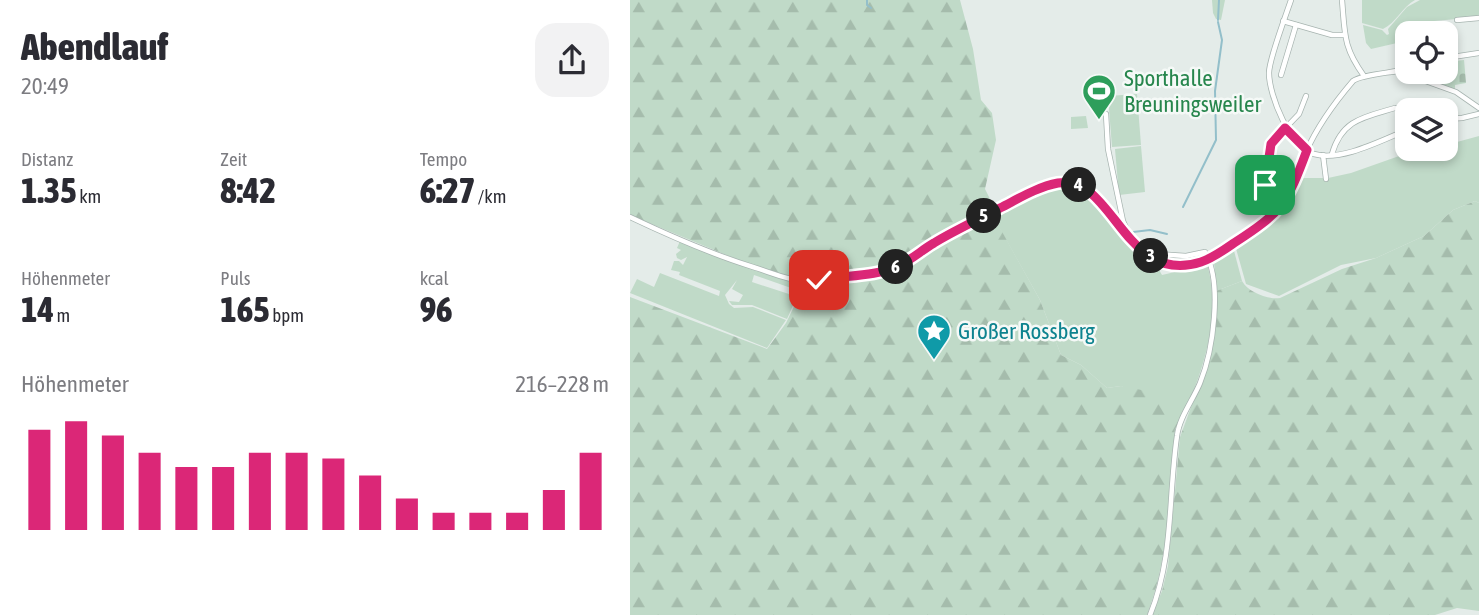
<!DOCTYPE html>
<html lang="de">
<head>
<meta charset="utf-8">
<style>
  :root { --surface:#fff; --page:#f2f2f3; --text:#2b2b33; --muted:#7c7c81; --accent:#db2777 }
  body { margin:0; font-family:"Asap Condensed",sans-serif; background:var(--page); color:var(--text); height:100vh; display:flex; flex-direction:column; font-size:26px; white-space:nowrap }
  * { box-sizing:border-box; margin:0 }
  p { font-size:23px; color:var(--muted) }
  .icon { flex:none; width:38px; height:38px; fill:none; stroke:currentColor; stroke-width:2; stroke-linecap:round; stroke-linejoin:round }
  .map { position:relative; flex:1; overflow:hidden }
  .drawer { display:flex; flex-direction:column; background:var(--surface); width:630px }
  .drawer>* { flex:none }
  .fabs { position:absolute; left:765px; top:21px; display:grid; gap:14px }
  .fabs a { display:grid; place-items:center; width:63px; height:63px; border-radius:14px; background:var(--surface); box-shadow:0 4px 10px #0003; font-size:35px }
  .pin { position:absolute; display:grid; place-items:center; width:60px; height:60px; color:#fff; margin:-30px; border-radius:14px; box-shadow:0 4px 10px #0006 }
  .km { position:absolute; width:35px; height:35px; margin:-18px; border-radius:50%; background:#222; color:#fff; font-size:19px; line-height:35px; text-align:center }
  .round { display:grid; place-items:center; flex:none; width:74px; height:74px; border-radius:21px; background:var(--page) }
  .headline { display:flex; align-items:center; justify-content:space-between; height:119px; padding:0 21px }
  h1 { font-size:38px; font-weight:800; line-height:52px }
  .figures { display:grid; grid-template-columns:repeat(3,1fr); gap:10px; height:119px; padding:7px 21px }
  .figures div { display:grid; align-content:center }
  .figures b { font-size:35px; font-weight:800 }
  .figures small { font-size:19px; font-weight:400 }
  .figures p { font-size:19px }
  .chart { height:196px; padding:14px 21px }
  .chart p { display:flex; justify-content:space-between }
  .chart svg { width:100%; height:126px; margin-top:7px; stroke:var(--accent); stroke-width:6 }
  main { display:flex; flex:1; min-height:0 }
  .map>svg:first-child { display:block }
  .green { fill:#c0dac8; fill-rule:evenodd }
  .forest { fill:url(#forest-firs) }
  .cemetery { fill:url(#cemetery-stones) }
  .lines { fill:none; stroke-linecap:round; stroke-linejoin:round }
  .stream { stroke:#93bfca; stroke-width:2 }
  .minor-casing { stroke:#a7b4b0; stroke-width:6 }
  .minor { stroke:#fff; stroke-width:4.5 }
  .route-casing { stroke:#fff; stroke-width:14 }
  .route { stroke:#db2777; stroke-width:9 }
  .labels { text-anchor:middle; dominant-baseline:central; stroke-width:5; stroke-linejoin:round; paint-order:stroke }
  .leisure-label { font-size:23px; fill:#27864d; stroke:#f5f9f7; text-anchor:start }
  .culture-label { font-size:23px; fill:#0d838f; stroke:#f5f9f7; text-anchor:start }
</style>
</head>
<body>
<main>
<section class="drawer">
<div class="headline"><div><h1>Abendlauf</h1><p>20:49</p></div><a class="round"><svg class="icon" aria-label="share" viewBox="0 0 24 24"><path d="M12 15V3M7 8l5-5 5 5M5 13v7h14v-7"/></svg></a></div>
<div class="figures">
<div><p>Distanz</p><b>1.35<small> km</small></b></div>
<div><p>Zeit</p><b>8:42</b></div>
<div><p>Tempo</p><b>6:27<small> /km</small></b></div>
</div>
<div class="figures">
<div><p>Höhenmeter</p><b>14<small> m</small></b></div>
<div><p>Puls</p><b>165<small> bpm</small></b></div>
<div><p>kcal</p><b>96</b></div>
</div>
<div class="chart"><p><span>Höhenmeter</span>216–228 m</p>
<svg viewBox="0 0 160 44" preserveAspectRatio="none"><path d="M5 44V9M15 44V6M25 44V11M35 44V17M45 44V22M55 44V22M65 44V17M75 44V17M85 44V19M95 44V25M105 44V33M115 44V38M125 44V38M135 44V38M145 44V30M155 44V17"/></svg>
</div>
</section>
<div class="map">
<svg width="849" height="615" viewBox="0 0 849 615">
  <defs>
    <pattern id="forest-firs" width="22" height="20" patternUnits="userSpaceOnUse" patternTransform="scale(1.75)"><rect width="22" height="20" fill="#c0dac8"/><path d="M5 1l3.5 6h-7zM16 11l3.5 6h-7z" fill="#a5bcac"/></pattern>
    <pattern id="cemetery-stones" width="16" height="16" patternUnits="userSpaceOnUse" patternTransform="scale(1.75)"><rect width="16" height="16" fill="#c0dac8"/><path d="M2 7V4a2 2 0 0 1 4 0v3zM10 15v-3a2 2 0 0 1 4 0v3z" fill="#a5bcac"/></pattern>
  </defs>
  <rect width="100%" height="100%" fill="#e4ece9"/>
  <!-- green -->
  <g class="green">
    <path d="M582,0h13l-4,20 -5,-1 -3,-6z"/>
    <path d="M732,0h53c-13,7 -19,23 -32,29l-21,-6z"/>
    <path d="M790,0h59v17l-56,5v3l-27,7 1,11 -26,6 -5,-6 -3,-18 19,5 5,5 2,-1 -1,-5 19,-22z"/>
    <path d="M507,94l4,51 -29,2 -4,-51z"/>
    <path d="M456,116l2,12 -17,1v-12z"/>
    <path d="M849,136v67l-4,-2 -22,9 -29,26 -48,22 -35,7 -62,31 -33,-12 -11,-39c26,-19 54,-36 67,-67h26l23,-5 68,-24h27v-4z"/>
    <path d="M511,146l4,46 -26,3 -4,-46z"/>
    <path d="M429,184l18,2 26,20 29,38 22,17 8,14c15,-3 27,-8 42,-11l4,3c12,50 -3,99 -23,145l-64,-26 -14,2 -26,-23 -20,-10 -21,-55 -45,-80 -6,-4 58,-29z"/>
    <path d="M50,241l122,44 -15,34 -35,-14h-20l-3,-4 10,1 4,-7 -11,-6 5,-9 -12,15 4,9 5,4 19,-1 33,13 -19,28 -137,-55 7,-14 17,8 6,-14 59,23 1,-5 -41,-16 1,-3 -9,-2 3,-9h5l4,4 4,-8 -6,3 -4,-2 -1,-4 5,-4 -4,-2zM124,275l37,13 -2,6 -37,-12z"/>
    <path d="M603,247l9,34 -26,10 -2,-30z"/>
  </g>
  <!-- forest -->
  <g class="forest">
    <path d="M0,0h330l13,49 8,51 11,13 4,27 -11,49 10,20 -62,32 -42,25 -79,12 -34,-4 -47,-17 -101,-42z"/>
    <path d="M845,201l4,2v408l-22,-3 -22,7h-283l10,-24 6,-25 12,-129 28,-76 8,-70 26,-10c6,11 26,19 38,17l62,-29 34,-11 48,-22 29,-26z"/>
    <path d="M359,216l6,3 45,81 21,55 20,10 26,23 14,-2 36,7 28,19 -10,17c-6,62 -5,127 -28,186h-517v-318l137,52 19,-26 19,-39 90,-14z"/>
  </g>
  <!-- cemetery -->
  <path class="cemetery" d="M834,60l2,23 -11,2v5l-13,-5v-11l-3,-2h7v-10z"/>
  <g class="lines">
    <!-- stream -->
    <g class="stream">
      <path d="M237,0v5l4,3"/>
      <path d="M588,20l1,-20"/>
      <path d="M553,207l33,-67 -1,-49 7,-51 -4,-18"/>
      <path d="M503,232l17,-2 17,4"/>
    </g>
    <!-- minor casing -->
    <g class="minor-casing">
      <g id="minor">
        <path d="M661,0c-5,15 -22,59 -22,73 0,22 21,75 45,81 27,8 68,-14 93,-24"/>
        <path d="M712,0c3,34 1,47 22,76"/>
        <path d="M827,20l22,-2"/>
        <path d="M653,21l49,14h11"/>
        <path d="M816,58l33,-5"/>
        <path d="M774,69l2,5 50,18 23,16"/>
        <path d="M651,75l15,-50"/>
        <path d="M476,114l2,35 15,72 4,9 9,11 21,13 29,2 19,-4c18,31 8,99 -5,131 -7,17 -21,35 -23,53 -9,62 -3,120 -27,179"/>
        <path d="M816,119l16,-1 17,-4"/>
        <path d="M702,154c10,-35 33,-37 63,-46"/>
        <path d="M693,155l3,24"/>
        <path d="M637,169l5,-27 27,-28 7,-18"/>
        <path d="M637,169l-3,21 -4,5 -4,-5z"/>
        <path d="M0,217c40,19 81,37 123,50 17,5 33,13 51,14 14,1 28,-4 42,-6 15,-2 32,-2 47,-7 21,-8 44,-27 64,-38 27,-15 77,-46 106,-48 52,-4 65,110 142,79 25,-10 70,-42 84,-65 8,-13 11,-30 17,-44 11,-25 29,-50 47,-71 10,-7 39,-8 54,-12"/>
      </g>
    </g>
    <!-- minor -->
    <use href="#minor" class="minor"/>
  </g>
  <g class="lines">
    <!-- route casing -->
    <g class="route-casing">
      <path id="route" d="M189,280c25,-5 56,-3 79,-14 13,-6 24,-16 36,-23 21,-13 44,-23 66,-35 18,-9 37,-21 58,-25 55,-10 66,104 143,79 12,-4 23,-12 33,-19 48,-31 53,-39 73,-93l-22,-22 -14,16 -6,41"/>
    </g>
    <!-- route -->
    <use href="#route" class="route"/>
  </g>
  <!-- icons -->
  <defs>
    <g id="stadium-pin" transform="scale(1.75)"><path d="M0 17L-7.5 6A9.5 9.5 0 1 1 7.5 6Z" fill="#2e9e5b" stroke="#f5f9f7"/><path d="M0-5a6.5 5 0 1 0 0 10a6.5 5 0 1 0 0-10ZM-3.5-1.8h7v3.6h-7Z" fill="#fff"/></g>
    <g id="sight-pin" transform="scale(1.75)"><path d="M0 17L-7.5 6A9.5 9.5 0 1 1 7.5 6Z" fill="#0f9aa8" stroke="#f5f9f7"/><path d="M0-6L1.8-2.2L6-1.7L2.9 1.2L3.7 5.4L0 3.3L-3.7 5.4L-2.9 1.2L-6-1.7L-1.8-2.2Z" fill="#fff"/></g>
  </defs>
  <g fill-rule="evenodd">
    <use href="#stadium-pin" x="469" y="91"/>
    <use href="#sight-pin" x="304" y="331"/>
  </g>
  <g class="labels">
    <!-- leisure labels -->
    <g class="leisure-label">
      <text x="494" y="78">Sporthalle<tspan x="494" dy="26">Breuningsweiler</tspan></text>
    </g>
    <!-- culture labels -->
    <g class="culture-label">
      <text x="328" y="331">Großer Rossberg</text>
    </g>
  </g>
</svg>
<div class="fabs">
<a><svg class="icon" aria-label="locate" viewBox="0 0 24 24"><circle cx="12" cy="12" r="6"/><path d="M12 2v4M12 18v4M2 12h4M18 12h4"/></svg></a>
<a><svg class="icon" aria-label="layers" viewBox="0 0 24 24"><path d="M12 4l9 5-9 5-9-5zM3 14l9 5 9-5"/></svg></a>
</div>
<div class="pin" style="left:635px;top:185px;background:#1e9e55"><svg class="icon" aria-label="arrive" viewBox="0 0 24 24"><path d="M6 21V4h12l-3 4 3 4H6"/></svg></div>
<div class="pin" style="left:189px;top:280px;background:#d93025"><svg class="icon" aria-label="check" viewBox="0 0 24 24"><path d="M5 12l5 5 9-10"/></svg></div>
<b class="km" style="left:521px;top:256px">3</b>
<b class="km" style="left:449px;top:185px">4</b>
<b class="km" style="left:354px;top:216px">5</b>
<b class="km" style="left:266px;top:267px">6</b>
</div>
</main>
</body>
</html>
